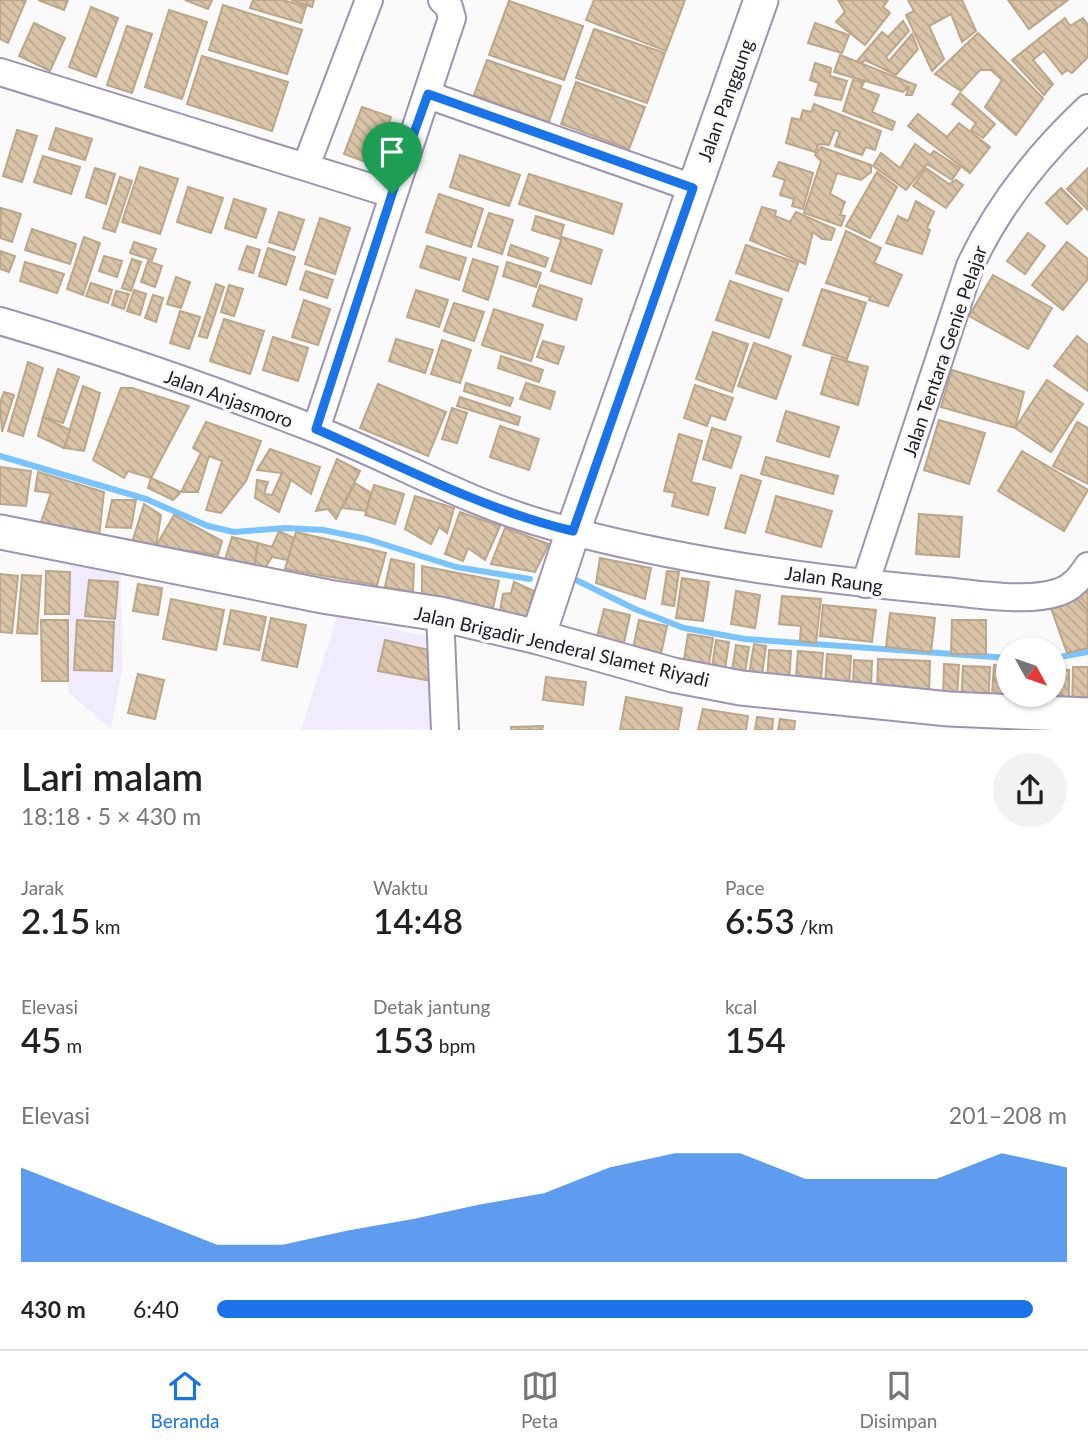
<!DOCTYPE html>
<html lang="id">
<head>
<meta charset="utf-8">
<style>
  :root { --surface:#fff; --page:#f2f2f2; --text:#222; --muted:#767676; --line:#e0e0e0; --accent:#1a73e8 }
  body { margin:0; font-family:Lato,sans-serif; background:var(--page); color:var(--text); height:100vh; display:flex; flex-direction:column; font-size:26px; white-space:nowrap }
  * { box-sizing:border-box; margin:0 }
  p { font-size:23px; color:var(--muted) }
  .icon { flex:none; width:38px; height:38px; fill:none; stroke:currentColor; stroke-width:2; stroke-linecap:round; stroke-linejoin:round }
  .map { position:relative; height:730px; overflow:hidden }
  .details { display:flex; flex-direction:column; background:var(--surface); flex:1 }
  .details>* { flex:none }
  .needle { width:46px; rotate:130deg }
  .buttons { position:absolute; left:996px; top:637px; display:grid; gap:14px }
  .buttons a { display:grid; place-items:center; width:70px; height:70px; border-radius:50%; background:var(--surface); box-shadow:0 2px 5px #0004; font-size:35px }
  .pin { position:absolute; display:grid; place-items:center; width:60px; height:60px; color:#fff; margin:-72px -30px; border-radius:50% 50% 50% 0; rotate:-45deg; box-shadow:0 0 7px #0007 }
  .pin .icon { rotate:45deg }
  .round { display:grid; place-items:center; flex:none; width:74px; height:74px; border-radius:37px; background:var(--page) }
  .headline { display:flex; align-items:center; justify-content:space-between; height:119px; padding:0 21px }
  h1 { font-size:38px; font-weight:600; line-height:52px }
  .figures { display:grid; grid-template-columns:repeat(3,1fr); gap:10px; height:119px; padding:7px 21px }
  .figures div { display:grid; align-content:center }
  .figures b { font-size:35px; font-weight:600 }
  .figures small { font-size:19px; font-weight:400 }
  .figures p { font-size:19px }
  .chart { height:196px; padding:14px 21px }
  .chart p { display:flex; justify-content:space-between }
  .chart svg { width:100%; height:126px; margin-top:7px; fill:var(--accent); opacity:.7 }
  ul { padding:0 21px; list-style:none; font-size:23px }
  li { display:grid; grid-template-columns:112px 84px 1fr; align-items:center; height:52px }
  li i { height:18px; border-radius:9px; background:var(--accent) }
  .tabs { display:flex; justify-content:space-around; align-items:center; height:98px; border-top:2px solid var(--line); background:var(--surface); font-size:19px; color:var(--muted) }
  .tabs a { display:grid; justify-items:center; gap:4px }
  .tabs .active { color:var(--accent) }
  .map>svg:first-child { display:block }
  .built { fill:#f1ecfd }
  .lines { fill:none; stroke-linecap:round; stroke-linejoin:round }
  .stream { stroke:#7ac4fd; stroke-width:6 }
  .building { fill:url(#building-back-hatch); stroke:#bba68a; stroke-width:2 }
  .minor-casing { stroke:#9d93b2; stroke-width:30 }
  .major-casing { stroke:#9d93b2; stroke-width:37 }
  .minor { stroke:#fff; stroke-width:26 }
  .major { stroke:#fff; stroke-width:33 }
  .route-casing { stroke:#fff; stroke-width:14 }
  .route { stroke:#1a73e8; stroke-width:9 }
  .labels { text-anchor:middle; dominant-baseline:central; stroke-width:7; stroke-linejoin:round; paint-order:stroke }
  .street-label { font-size:19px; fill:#1f1b27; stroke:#fafafa }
</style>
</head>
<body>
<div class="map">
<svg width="1088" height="730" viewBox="0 0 1088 730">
  <defs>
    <pattern id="building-back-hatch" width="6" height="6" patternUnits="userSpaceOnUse" patternTransform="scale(1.75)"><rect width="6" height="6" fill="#d9c4a7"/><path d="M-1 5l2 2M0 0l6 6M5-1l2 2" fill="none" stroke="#baa890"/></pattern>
  </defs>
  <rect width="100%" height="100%" fill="#fafafa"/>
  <!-- built -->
  <g class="built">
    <path d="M71,564l50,7 1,99 -11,59 -43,-37z"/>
    <path d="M337,616l98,22 7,91 -141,1z"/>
  </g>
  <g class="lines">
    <!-- stream -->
    <g class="stream">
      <path d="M0,456l146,43 62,27 26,6 51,-4 38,2 44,9 89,28 74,12"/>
      <path d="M574,579l61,30 49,19 61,11 263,19"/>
      <path d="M1054,658l34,-6"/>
    </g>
  </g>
  <!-- building -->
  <g class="building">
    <path d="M0,0h26l-18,43 -8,-4z"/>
    <path d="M38,0h30l-4,10z"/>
    <path d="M185,0h27l-4,9z"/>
    <path d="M253,0h30l23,7 -5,16 -51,-15z"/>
    <path d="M291,0h23l-2,7z"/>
    <path d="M594,0h91l-19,51 -80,-31z"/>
    <path d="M838,0h50l-5,7 7,6 -25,32 -29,-23 9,-10z"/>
    <path d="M908,0h54l14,31 -14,11 -11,-28 -22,12 15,33 -12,12 -26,-56 8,-4z"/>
    <path d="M1008,0h60l-39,29z"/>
    <path d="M509,1l74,25 -19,54 -75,-25z"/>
    <path d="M223,5l79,25 -15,44 -78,-24z"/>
    <path d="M91,7l27,11 -22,59 -27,-10z"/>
    <path d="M169,10l38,12 -25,77 -37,-12z"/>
    <path d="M1065,18l5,8 13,-8 5,7v32l-16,16 -5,-3 -5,4 -18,-23 -11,9 20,24 -9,11 -32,-35z"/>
    <path d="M903,21l6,10 -23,26 3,4 23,-27 6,15 -22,26 -31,-15 -3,3 -5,-2 25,-29 6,5z"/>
    <path d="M34,23l31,15 -15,33 -31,-15z"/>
    <path d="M815,23l34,12 -7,18 -34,-10z"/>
    <path d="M127,26l25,8 -20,59 -25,-8z"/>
    <path d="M594,29l71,24 -18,50 -71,-25z"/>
    <path d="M978,33l65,65 -27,37 -31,-28 17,-27 -11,-10h-11l-19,21 -26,-17z"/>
    <path d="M840,55l76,30 -4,10h-6l3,-9 -6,6 -69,-20z"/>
    <path d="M202,56l86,26 -16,49 -85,-27z"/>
    <path d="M487,60l74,26 -12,36 -75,-27z"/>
    <path d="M815,63l16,5 -1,8 17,5 -6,19 -26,-5 4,-12 -9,-3z"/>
    <path d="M853,80l11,2 -3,6 18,7 -7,17 23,10 -3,8 -49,-19z"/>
    <path d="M576,82l69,25 -16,42 -68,-25z"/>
    <path d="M960,93l35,31 -12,14 -12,-8 5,-7 -24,-19z"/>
    <path d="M814,104l67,27 -6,19 -9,-3 -4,8 -27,-9 5,-14 -5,-2 -6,15 -10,-1 -4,8 -29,-9 6,-25 8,2 3,-10 8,2z"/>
    <path d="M362,107l29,10 -17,48 -30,-11z"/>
    <path d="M918,114l29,23 12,-14 31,24 -20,26 -62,-47z"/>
    <path d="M56,128l36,11 -7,21 -36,-11z"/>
    <path d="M17,130l20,6 -15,46 -19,-6z"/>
    <path d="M915,144l15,11 4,-4 26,17 -8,12 -25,-16 -21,26 -33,-24 8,-13 19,15z"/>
    <path d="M821,147l50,18v7l-10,8 -24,-7 -7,21 15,8 -5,13 5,1 -4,10 -37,-13 17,-52 -6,-6z"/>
    <path d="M460,155l60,20 -11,31 -59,-19z"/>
    <path d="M43,156l37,11 -9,27 -37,-12z"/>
    <path d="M779,162l34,11 -10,36 -11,-3 2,-7 -14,-4 5,-15 -12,-4z"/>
    <path d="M140,167l38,12 -18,55 -38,-12z"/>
    <path d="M95,168l20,6 -9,30 -20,-7z"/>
    <path d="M926,168l23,16 7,-4 7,5 -17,23 -33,-22z"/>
    <path d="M1088,168v42l-21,-21z"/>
    <path d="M877,172l20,15 -27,51 -24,-12z"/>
    <path d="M529,174l93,30 -9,30 -94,-30z"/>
    <path d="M120,177l12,4 -17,51 -12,-4z"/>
    <path d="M188,187l35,11 -12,35 -34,-11z"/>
    <path d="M1061,188l21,21 -15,15 -21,-21z"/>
    <path d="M439,194l44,15 -12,38 -45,-15z"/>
    <path d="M234,199l32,10 -10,29 -31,-10z"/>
    <path d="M916,201l18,11 -7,16 3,2 -8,24 -36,-11 12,-27 10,5z"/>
    <path d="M762,207l14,4 -1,5 15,6 6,-10 39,17 -4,11 -9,-1 -9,-7 -8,32 -55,-24z"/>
    <path d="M1,208l20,6 -9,28 -12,-4z"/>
    <path d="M279,212l25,8 -10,30 -25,-8z"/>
    <path d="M489,213l24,7 -11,34 -24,-8z"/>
    <path d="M536,216l28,9 -4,14 -28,-9z"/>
    <path d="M320,218l30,10 -15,46 -30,-10z"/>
    <path d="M32,229l44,15 -6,20 -45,-14z"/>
    <path d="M846,231l35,17 -7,15 28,12 -14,31 -19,-6 1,-3 -44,-14z"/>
    <path d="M1028,233l17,13 -20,28 -18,-13z"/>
    <path d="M84,237l16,6 -17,52 -16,-6z"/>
    <path d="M562,237l40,13 -11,34 -40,-13z"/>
    <path d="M134,242l22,7 -4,11 -22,-7z"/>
    <path d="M1067,242l21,17v20l-25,31 -31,-25z"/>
    <path d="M511,245l37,13 -3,9 -37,-12z"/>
    <path d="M746,245l52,18 -10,28 -52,-18z"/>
    <path d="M247,246l13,4 -7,23 -14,-4z"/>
    <path d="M427,246l39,12 -7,22 -39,-13z"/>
    <path d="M268,248l27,9 -9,28 -27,-9z"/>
    <path d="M0,251l15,5 -6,16 -9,-3z"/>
    <path d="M104,256l18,5 -5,16 -18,-6z"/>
    <path d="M132,259l9,3 -10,29 -9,-3z"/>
    <path d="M473,259l25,8 -10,33 -25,-9z"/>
    <path d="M148,261l14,5 -7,21 -14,-5z"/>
    <path d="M25,262l39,12 -7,19 -37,-12z"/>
    <path d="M507,262l34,11 -5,14 -33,-11z"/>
    <path d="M306,271l27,9 -6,18 -27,-9z"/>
    <path d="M993,275l59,33 -24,41 -59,-33z"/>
    <path d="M176,277l14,5 -9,26 -14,-4z"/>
    <path d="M730,281l52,18 -13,39 -53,-18z"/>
    <path d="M91,283l21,7 -4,13 -22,-7z"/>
    <path d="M216,284l8,3 -17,51 -8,-2z"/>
    <path d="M229,285l14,4 -9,27 -13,-4z"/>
    <path d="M540,285l42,14 -6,21 -43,-14z"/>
    <path d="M822,289l44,14 -19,56 -44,-14z"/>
    <path d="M134,290l12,4 -6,21 -13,-4z"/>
    <path d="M416,290l32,10 -9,27 -32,-10z"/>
    <path d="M116,291l13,3 -5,15 -12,-4z"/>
    <path d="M153,295l10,3 -7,24 -11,-4z"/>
    <path d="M304,300l26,9 -12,36 -26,-8z"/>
    <path d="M454,303l30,9 -10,29 -30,-10z"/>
    <path d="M494,309l49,16 -12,36 -49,-16z"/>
    <path d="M180,311l20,6 -11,32 -19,-6z"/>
    <path d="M224,319l40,12 -14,43 -40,-13z"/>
    <path d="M713,332l35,12 -16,48 -36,-13z"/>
    <path d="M1077,336l11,9v46l-34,-25z"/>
    <path d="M273,337l35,11 -10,33 -35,-11z"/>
    <path d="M396,339l37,11 -8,23 -36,-12z"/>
    <path d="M442,340l29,10 -11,33 -29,-9z"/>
    <path d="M543,341l21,6 -6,17 -21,-7z"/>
    <path d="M754,343l37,13 -15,43 -38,-13z"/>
    <path d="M501,356l42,14 -4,12 -41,-14z"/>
    <path d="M832,357l36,10 -10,38 -37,-11z"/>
    <path d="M28,362l15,6 -20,68 -15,-5z"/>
    <path d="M58,369l21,8 -16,46 -20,-6z"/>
    <path d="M952,370l72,22 -9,36 -74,-21z"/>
    <path d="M1047,380l36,24 -32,48 -36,-24z"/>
    <path d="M466,383l47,15 -3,8 -46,-15z"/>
    <path d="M526,383l29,9 -5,17 -30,-10z"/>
    <path d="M378,384l68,28 -18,44 -68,-28z"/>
    <path d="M695,385l38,13 -8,22 -14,-5 -4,11 -23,-8z"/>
    <path d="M83,386l17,7 -16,58 -20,-3z"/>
    <path d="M121,388h11l57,18 -38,72 -23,-7 -4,7 -31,-18z"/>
    <path d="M4,392l10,3 -12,37 -2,-29z"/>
    <path d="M460,397l60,20 -2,8 -61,-19z"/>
    <path d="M452,408l15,5 -10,30 -15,-4z"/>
    <path d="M786,411l53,16 -10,30 -52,-16z"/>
    <path d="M43,417l27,13 -6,18 -26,-12z"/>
    <path d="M939,420l46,13 -16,51 -45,-14z"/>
    <path d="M206,422l55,19 -15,40 -25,32 -15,-3 16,-49 -13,-5 -11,36h-17l20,-39 -8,-5z"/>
    <path d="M1077,422l11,6v56l-35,-18z"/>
    <path d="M500,426l39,13 -10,31 -39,-13z"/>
    <path d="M712,428l29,9 -10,31 -28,-9z"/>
    <path d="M679,434l23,7 -11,41 24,6 -7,27 -36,-9 3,-13 -11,-2z"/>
    <path d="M270,449l50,18 -9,27 -20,-14 -12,32 -24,-14 2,-18 11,2 -4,12 8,1 10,-22 -25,-3z"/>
    <path d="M1022,451l66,39 -24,41 -66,-40z"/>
    <path d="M766,457l72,19 -5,18 -72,-20z"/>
    <path d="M337,459l23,12 -24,48 -8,-10 -12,2z"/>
    <path d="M0,467l31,4 -5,35 -26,-2z"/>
    <path d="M38,472l66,20 -5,45 -58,-15 10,-29 -16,-2z"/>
    <path d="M741,475l20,6 -16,52 -20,-5z"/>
    <path d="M151,478l30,14 -8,8 -25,-12z"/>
    <path d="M355,483l16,10 -5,18 -24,-3z"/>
    <path d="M374,485l30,9 -9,30 -30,-9z"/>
    <path d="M415,496l39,12 -7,25 -8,-6 -8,17 -26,-15z"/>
    <path d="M776,496l56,15 -11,36 -55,-15z"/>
    <path d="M112,500h24l-5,28 -25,-1z"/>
    <path d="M144,504l17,11 -5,31 -26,3z"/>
    <path d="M460,512l40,14 -15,34 -17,-12 -5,13 -18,-7z"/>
    <path d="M919,514l43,3 -3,40 -43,-3z"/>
    <path d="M174,515l48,26 -4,14 -62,-9z"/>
    <path d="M505,528l44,16 -14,28 -44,-8z"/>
    <path d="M279,531l15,7 -6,22 -16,-3 -7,11 -12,6 5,-31 14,4z"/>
    <path d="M296,532l90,21 -9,32 -92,-16z"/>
    <path d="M232,537l26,6 -5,31 -30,-8z"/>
    <path d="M600,558l51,10 -6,31 -49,-16z"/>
    <path d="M391,559l23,5 -1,28 -28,-5z"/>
    <path d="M422,566l77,15 -8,36 -69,-16z"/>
    <path d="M46,571l24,1 -1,42h-24z"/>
    <path d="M667,571l12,1 -5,34 -12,-2z"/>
    <path d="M0,574l18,2 -6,57 -12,-1z"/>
    <path d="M22,575l19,1 -4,58 -20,-1z"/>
    <path d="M682,578l27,4 -6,39 -27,-3z"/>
    <path d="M89,580l29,2 -3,37 -30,-3z"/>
    <path d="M514,582l20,9 -9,33 -27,-3 5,-27 8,-1z"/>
    <path d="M1088,583v28l-15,-16z"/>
    <path d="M138,584l24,4 -4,27 -25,-4z"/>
    <path d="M736,591l24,4 -5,33 -24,-4z"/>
    <path d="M782,596l39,3 -5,44 -16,-2 1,-15 -22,-2z"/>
    <path d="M171,599l53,11 -8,40 -53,-11z"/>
    <path d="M1077,599l10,11 1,38 -21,5 -16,-45z"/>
    <path d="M823,605l53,5 -4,32 -52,-6z"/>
    <path d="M604,609l26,6 -7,32 -27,-6z"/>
    <path d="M231,610l35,7 -7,33 -35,-6z"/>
    <path d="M890,613l45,5 -4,34 -45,-5z"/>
    <path d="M271,618l35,7 -9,42 -35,-7z"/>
    <path d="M41,620h27v61h-26z"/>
    <path d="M77,620l37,2 -2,49 -38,-1z"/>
    <path d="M639,620l28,6 -8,37 -28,-5z"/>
    <path d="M952,620h34v34h-35z"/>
    <path d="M688,634l25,4 -5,32 -25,-3z"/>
    <path d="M385,640l48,11 -2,30 -53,-10z"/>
    <path d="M716,640l13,2 -5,34 -13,-2z"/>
    <path d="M754,644l12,2 -4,29 -13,-1z"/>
    <path d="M736,645l13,2 -5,32 -13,-2z"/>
    <path d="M769,650l22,1 -2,32 -22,-2z"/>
    <path d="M798,651l25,2 -2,26 -25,-2z"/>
    <path d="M827,654l24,2 -2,31 -24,-1z"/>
    <path d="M878,659l52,2 -1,34 -52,-2z"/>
    <path d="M854,660l18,1 -1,27 -18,-1z"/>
    <path d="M944,664l15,1 -2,33 -14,-1z"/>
    <path d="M994,665l14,1 3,44 -20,-2z"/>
    <path d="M963,666l27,1 -2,40 -27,-1z"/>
    <path d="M1073,667h15v43h-16z"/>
    <path d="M1054,670h15v32h-23l1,-7h7z"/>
    <path d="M138,674l26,6 -9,39 -27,-6z"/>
    <path d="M546,677l40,5 -3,23 -40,-5z"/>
    <path d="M626,697l56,11 -4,22h-58z"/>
    <path d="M703,709l45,7 -2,14h-48z"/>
    <path d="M757,717l16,2 -1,11h-17z"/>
    <path d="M780,719l15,2 -1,9h-16z"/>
    <path d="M543,726l-1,4h-31v-3z"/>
  </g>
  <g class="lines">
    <!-- minor casing -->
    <g class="minor-casing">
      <g id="minor">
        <path d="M0,72l392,122"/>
        <path d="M428,95l265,93"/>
        <path d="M306,166l63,-166"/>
        <path d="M0,321c106,31 212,68 315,108 78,30 152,74 233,96 129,36 264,54 396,66 33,3 84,12 115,1 13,-4 21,-14 29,-26"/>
        <path d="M316,429l136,-411 -3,-11 -7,-7"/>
        <path d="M865,584l105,-318c28,-61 70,-113 118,-158"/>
        <path d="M440,614l5,116"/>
      </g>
    </g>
    <!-- major casing -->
    <g class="major-casing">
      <g id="major">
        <path d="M0,532l328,65 112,17 98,23 135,38 68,13 208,21 139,6"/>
        <path d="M538,637l35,-106 188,-531"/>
      </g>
    </g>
    <!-- minor -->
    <use href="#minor" class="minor"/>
    <!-- major -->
    <use href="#major" class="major"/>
  </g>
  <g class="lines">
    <!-- route casing -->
    <g class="route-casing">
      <path id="route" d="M428,94l265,94 -120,343c-89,-21 -174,-66 -257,-102l76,-235z"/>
    </g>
    <!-- route -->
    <use href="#route" class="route"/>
  </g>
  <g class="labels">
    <!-- street labels -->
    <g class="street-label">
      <text transform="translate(725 100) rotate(-70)">Jalan Panggung</text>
      <text transform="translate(944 351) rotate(-71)">Jalan Tentara Genie Pelajar</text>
      <text transform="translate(229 398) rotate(20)">Jalan Anjasmoro</text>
      <text transform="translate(834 579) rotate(8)">Jalan Raung</text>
      <text transform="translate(562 646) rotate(13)">Jalan Brigadir Jenderal Slamet Riyadi</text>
    </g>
  </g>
</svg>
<div class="buttons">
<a><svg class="needle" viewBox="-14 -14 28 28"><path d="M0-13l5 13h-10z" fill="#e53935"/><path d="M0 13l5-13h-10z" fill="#767676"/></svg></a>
</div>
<div class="pin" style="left:392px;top:194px;background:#1e9e55"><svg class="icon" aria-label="arrive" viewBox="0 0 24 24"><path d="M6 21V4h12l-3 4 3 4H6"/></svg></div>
</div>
<section class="details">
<div class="headline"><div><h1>Lari malam</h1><p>18:18 · 5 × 430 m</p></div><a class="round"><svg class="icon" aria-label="share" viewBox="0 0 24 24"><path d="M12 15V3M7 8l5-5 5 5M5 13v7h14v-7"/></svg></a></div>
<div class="figures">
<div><p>Jarak</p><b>2.15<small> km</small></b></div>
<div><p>Waktu</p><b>14:48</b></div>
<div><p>Pace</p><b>6:53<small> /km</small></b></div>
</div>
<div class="figures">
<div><p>Elevasi</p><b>45<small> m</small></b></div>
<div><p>Detak jantung</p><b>153<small> bpm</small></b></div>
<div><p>kcal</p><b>154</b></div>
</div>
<div class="chart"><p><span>Elevasi</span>201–208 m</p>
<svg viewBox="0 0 160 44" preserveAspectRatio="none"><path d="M0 44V11L10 20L20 29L30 38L40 38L50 33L60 29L70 24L80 20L90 11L100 6L110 6L120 15L130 15L140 15L150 6L160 11V44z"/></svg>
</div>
<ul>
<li><b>430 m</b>6:40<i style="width:96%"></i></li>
</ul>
</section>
<nav class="tabs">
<a class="active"><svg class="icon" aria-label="home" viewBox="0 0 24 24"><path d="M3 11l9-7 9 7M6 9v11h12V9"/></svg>Beranda</a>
<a><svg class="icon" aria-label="map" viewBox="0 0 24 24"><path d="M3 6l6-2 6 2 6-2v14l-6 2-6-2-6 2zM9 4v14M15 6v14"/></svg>Peta</a>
<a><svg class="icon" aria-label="saved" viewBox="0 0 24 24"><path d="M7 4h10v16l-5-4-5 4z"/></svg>Disimpan</a>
</nav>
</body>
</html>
